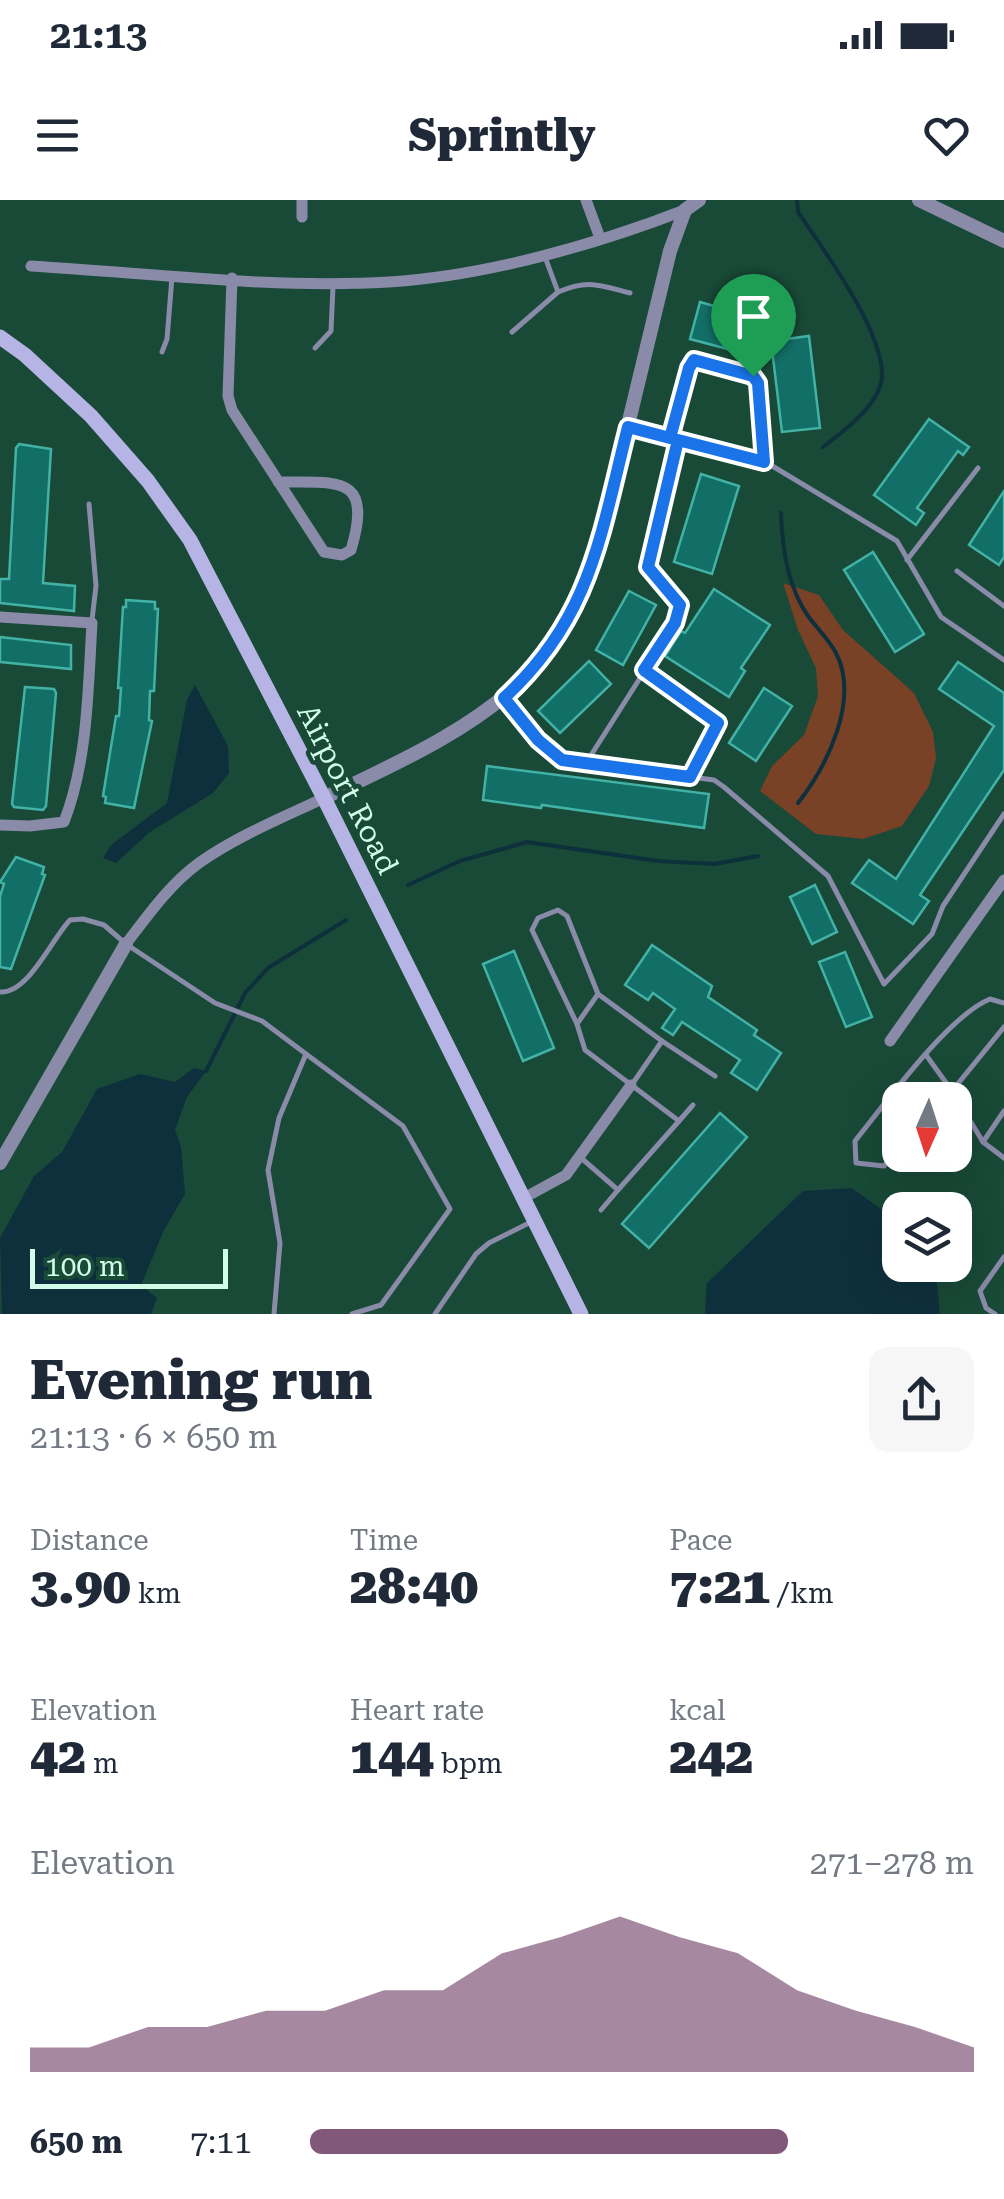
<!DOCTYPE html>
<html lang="en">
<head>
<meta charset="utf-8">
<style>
  :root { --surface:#fff; --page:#f6f6f7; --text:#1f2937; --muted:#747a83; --accent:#81577a }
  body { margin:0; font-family:"Roboto Serif",serif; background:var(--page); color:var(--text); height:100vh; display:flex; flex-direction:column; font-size:38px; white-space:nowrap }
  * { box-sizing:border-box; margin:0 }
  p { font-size:32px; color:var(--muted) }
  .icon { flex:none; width:55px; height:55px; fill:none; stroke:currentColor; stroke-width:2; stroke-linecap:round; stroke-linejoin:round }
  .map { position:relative; height:1114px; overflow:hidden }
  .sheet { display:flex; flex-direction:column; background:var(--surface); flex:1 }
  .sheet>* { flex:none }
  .needle { width:65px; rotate:183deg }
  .controls { position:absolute; left:882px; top:882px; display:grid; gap:20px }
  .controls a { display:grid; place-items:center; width:90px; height:90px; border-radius:20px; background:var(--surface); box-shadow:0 10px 40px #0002; font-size:50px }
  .scale { position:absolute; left:30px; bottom:25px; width:198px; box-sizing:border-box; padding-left:10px; border:5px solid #d1fce8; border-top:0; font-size:28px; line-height:35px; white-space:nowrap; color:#d1fce8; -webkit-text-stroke:8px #194937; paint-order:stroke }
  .pin { position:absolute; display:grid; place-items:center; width:85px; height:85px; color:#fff; margin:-102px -42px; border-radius:50% 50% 50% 0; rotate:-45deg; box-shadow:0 0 10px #0007 }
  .pin .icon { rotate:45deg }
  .round { display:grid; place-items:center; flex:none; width:105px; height:105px; border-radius:20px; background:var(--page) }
  .summary { display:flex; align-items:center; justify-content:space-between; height:170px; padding:0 30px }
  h1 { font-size:55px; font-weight:800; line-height:75px }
  .figures { display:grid; grid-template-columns:repeat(3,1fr); gap:15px; height:170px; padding:10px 30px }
  .figures div { display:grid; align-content:center }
  .figures b { font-size:50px; font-weight:800 }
  .figures small { font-size:28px; font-weight:400 }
  .figures p { font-size:28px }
  .chart { height:280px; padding:20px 30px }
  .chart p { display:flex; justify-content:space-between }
  .chart svg { width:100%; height:180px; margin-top:10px; fill:var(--accent); opacity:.7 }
  ul { padding:0 30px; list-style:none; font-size:32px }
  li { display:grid; grid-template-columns:160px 120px 1fr; align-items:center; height:75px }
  li i { height:25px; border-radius:12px; background:var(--accent) }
  .status { display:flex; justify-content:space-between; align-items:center; height:70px; padding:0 50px; background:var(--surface); direction:ltr }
  .status svg { height:28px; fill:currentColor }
  header { display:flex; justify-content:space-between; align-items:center; height:130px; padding:0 30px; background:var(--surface); font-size:45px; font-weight:800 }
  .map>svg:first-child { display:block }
  .green { fill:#794126 }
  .water { fill:#0e303c }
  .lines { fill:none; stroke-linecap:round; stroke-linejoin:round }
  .stream { stroke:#0e303c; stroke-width:4 }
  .building { fill:#126f67; stroke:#42b2a6; stroke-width:2.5 }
  .service { stroke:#8a8aa9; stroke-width:5 }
  .minor { stroke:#8a8aa9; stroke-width:11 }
  .tertiary { stroke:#8a8aa9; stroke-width:14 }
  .secondary { stroke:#b5b4e5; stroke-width:15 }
  .route-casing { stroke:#fff; stroke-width:20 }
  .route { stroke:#1a73e8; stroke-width:12 }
  .labels { text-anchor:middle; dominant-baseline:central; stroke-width:9; stroke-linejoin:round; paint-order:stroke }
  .street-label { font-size:30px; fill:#d1fce8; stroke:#194937 }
</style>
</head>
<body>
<div class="status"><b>21:13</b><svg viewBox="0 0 49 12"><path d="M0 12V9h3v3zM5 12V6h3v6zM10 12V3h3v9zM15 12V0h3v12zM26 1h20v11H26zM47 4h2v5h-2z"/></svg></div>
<header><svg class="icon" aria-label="menu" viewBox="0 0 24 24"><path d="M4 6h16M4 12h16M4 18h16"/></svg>Sprintly<svg class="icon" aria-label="heart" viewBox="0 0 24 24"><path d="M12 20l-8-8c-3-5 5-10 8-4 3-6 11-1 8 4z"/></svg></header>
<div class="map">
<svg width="1004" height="1114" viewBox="0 0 1004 1114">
  <rect width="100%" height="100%" fill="#194937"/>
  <!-- green -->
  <path class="green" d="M783,383l36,12 24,35 71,63 19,39 3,26 -7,28 -27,40 -39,13 -47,-5 -56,-43 12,-25 32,-31 14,-39 -2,-28 -18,-38z"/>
  <!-- water -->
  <g class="water">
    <path d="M195,485l33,61 1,27 -16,20 -63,39 -34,31 -13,-5 8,-13 56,-42 20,-103z"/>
    <path d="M194,868l12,3 -19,26 -12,33 6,17 4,47 -21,36 -23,55 16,13 -6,16h-149l-2,-76 34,-62 28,-24 35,-63 43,-15 35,8z"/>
    <path d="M852,988l48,35v42h35l5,49h-235l2,-31 96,-92z"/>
  </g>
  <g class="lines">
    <!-- stream -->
    <g class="stream">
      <path d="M797,0l1,12c26,38 86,120 84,165 -2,28 -39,54 -59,70"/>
      <path d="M781,313c1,34 6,73 27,103 9,12 21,24 28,37 24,47 -9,113 -38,150"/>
      <path d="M408,685l52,-24 67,-19 131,19 57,3 43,-8"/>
      <path d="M206,871l39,-78 23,-25 78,-48"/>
    </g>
  </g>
  <!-- building -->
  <g class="building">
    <path d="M700,102l64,18 -10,36 -64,-17z"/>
    <path d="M809,136l11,92 -38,4 -11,-91z"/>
    <path d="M929,219l40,28 -6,8 -5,-4 -41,57 7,5 -8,12 -42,-30z"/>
    <path d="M19,244l32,5 -8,134 32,3 -1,25 -74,-8v-24h9l7,-131z"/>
    <path d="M701,274l38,12 -27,88 -38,-12z"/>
    <path d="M1004,291v66l-5,8 -30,-20z"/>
    <path d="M873,352l51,82 -29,18 -51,-82z"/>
    <path d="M714,389l56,36 -29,43 4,3 -16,26 -64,-41 16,-25 4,2z"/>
    <path d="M629,391l27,14 -33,60 -27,-15z"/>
    <path d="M126,400l29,2v7h3l-4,82h-4l-1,29 3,1 -18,87 -29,-5 1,-6 -3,-1 13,-80h3l2,-28h-3l5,-81h3z"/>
    <path d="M0,437l71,8v24l-71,-7z"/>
    <path d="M589,461l22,23 -51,49 -22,-22z"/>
    <path d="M958,462l46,31v77l-84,125 9,6 -16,23 -61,-41 17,-23 27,19 98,-153 -55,-37z"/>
    <path d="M25,487l29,2 2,4 -10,113 -3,4 -29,-3 -2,-3z"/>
    <path d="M764,488l28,18 -36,55 -27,-18z"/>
    <path d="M487,566l222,28 -5,34 -162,-23 -1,3 -58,-8z"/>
    <path d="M16,657l28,10 -2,7 3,1 -34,94 -11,-2v-71l4,-12 -4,-2z"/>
    <path d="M815,685l22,47 -25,12 -22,-47z"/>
    <path d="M652,745l60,41 -4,11 49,33 -3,5 27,18 -24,37 -26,-17 9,-13 -58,-38 -9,13 -11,-7 13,-19 -22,-16 -5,7 -23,-15z"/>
    <path d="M514,751l40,97 -31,13 -40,-97z"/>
    <path d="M845,752l27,65 -26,10 -27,-65z"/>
    <path d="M720,913l27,24 -98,111 -27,-24z"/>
  </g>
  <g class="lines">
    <!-- service -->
    <g class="service">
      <path d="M558,92c30,-13 41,-7 72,1"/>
      <path d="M512,132l46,-40 -13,-35"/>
      <path d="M315,148l16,-17 2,-44"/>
      <path d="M162,152l5,-13 5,-62"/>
      <path d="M630,228l134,33 133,80 44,76 63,43"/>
      <path d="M670,238l19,-70 6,-8c19,2 51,8 63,23l6,78"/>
      <path d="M89,304l7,82 -4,34"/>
      <path d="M907,360l71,-92"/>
      <path d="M957,371l47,35"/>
      <path d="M644,470l74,53 -27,54"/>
      <path d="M505,500l33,40 23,20 153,20 10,7 104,89 56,108 48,-50 11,-28 61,-92"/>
      <path d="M586,563l89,-140 5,-18 -32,-38 30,-127"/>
      <path d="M0,792c28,2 51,-52 70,-72l13,-1 21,6 22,19 89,59 47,18 44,33 -27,64 -11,52 12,73 -6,71"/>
      <path d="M577,824l21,-30"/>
      <path d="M306,854l97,72 47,83 -69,96 -29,9"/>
      <path d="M926,855l26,36 52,-64"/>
      <path d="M633,883l29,-42 53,35"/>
      <path d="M944,900l8,-9 31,51 21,-31"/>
      <path d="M679,921l14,-16"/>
      <path d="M983,942l21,16"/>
      <path d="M900,948l-16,18 -28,-3 -1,-22c30,-37 93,-125 135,-142l14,4"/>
      <path d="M580,957l38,33 61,-69 -94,-71 -8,-26 -45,-94 6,-12 20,-8 9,6 31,78 64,47"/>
      <path d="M601,1010l17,-20"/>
      <path d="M435,1114l41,-60 13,-11 42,-21"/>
      <path d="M995,1114l-9,-6 -6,-17 24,-34"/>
    </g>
    <!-- minor -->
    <g class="minor">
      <path d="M586,0l14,38"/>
      <path d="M302,17v-17"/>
      <path d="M31,66c117,7 241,23 358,16 96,-6 206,-37 296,-72"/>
      <path d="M232,78l-4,118 4,14 92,142 18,3 9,-5c23,-77 -15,-67 -73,-68"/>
      <path d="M0,417l92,6c-4,66 -4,137 -28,199l-34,4 -30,-1"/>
      <path d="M126,744c22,-29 44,-60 73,-81 38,-27 83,-45 125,-65"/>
      <path d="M890,841l114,-161"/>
      <path d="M522,999l44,-24 65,-90"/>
    </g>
    <!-- tertiary -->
    <g class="tertiary">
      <path d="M919,0l85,41"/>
      <path d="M324,598c69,-33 145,-66 201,-120 62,-60 76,-148 97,-228 16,-66 32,-133 48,-199l15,-41 14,-10"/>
      <path d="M0,963l126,-219"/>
    </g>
    <!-- secondary -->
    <path class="secondary" d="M0,137l25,18 66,61 57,65 42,59 134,258 257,516"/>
  </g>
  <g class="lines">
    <!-- route casing -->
    <g class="route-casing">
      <path id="route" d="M694,160l59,16 5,7 6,79 -86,-22 -30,127 32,38 -5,18 -31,47 74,53 -28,54 -128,-17 -24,-20 -34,-42c87,-80 96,-161 124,-271l42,11 19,-70z"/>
    </g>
    <!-- route -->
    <use href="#route" class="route"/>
  </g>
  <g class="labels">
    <!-- street labels -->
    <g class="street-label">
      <text transform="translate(348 589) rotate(63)">Airport Road</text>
    </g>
  </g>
</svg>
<div class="controls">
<a><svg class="needle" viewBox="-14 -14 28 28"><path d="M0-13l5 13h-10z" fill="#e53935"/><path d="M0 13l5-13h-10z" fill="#747a83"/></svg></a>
<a><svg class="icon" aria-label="layers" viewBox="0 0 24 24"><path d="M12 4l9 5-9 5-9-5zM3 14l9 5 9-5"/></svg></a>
</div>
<div class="scale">100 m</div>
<div class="pin" style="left:753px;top:176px;background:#1e9e55"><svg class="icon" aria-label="arrive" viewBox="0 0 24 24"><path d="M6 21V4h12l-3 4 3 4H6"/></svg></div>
</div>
<section class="sheet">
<div class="summary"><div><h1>Evening run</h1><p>21:13 · 6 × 650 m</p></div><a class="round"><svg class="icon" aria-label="share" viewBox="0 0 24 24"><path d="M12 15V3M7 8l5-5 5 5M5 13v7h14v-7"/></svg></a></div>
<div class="figures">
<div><p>Distance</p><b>3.90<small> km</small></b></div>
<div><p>Time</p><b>28:40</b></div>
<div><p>Pace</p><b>7:21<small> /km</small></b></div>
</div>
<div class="figures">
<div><p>Elevation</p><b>42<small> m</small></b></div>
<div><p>Heart rate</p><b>144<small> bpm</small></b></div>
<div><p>kcal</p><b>242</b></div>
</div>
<div class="chart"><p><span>Elevation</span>271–278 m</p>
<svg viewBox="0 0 160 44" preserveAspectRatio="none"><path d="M0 44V38L10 38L20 33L30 33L40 29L50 29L60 24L70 24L80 15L90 11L100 6L110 11L120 15L130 24L140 29L150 33L160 38V44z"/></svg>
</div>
<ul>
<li><b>650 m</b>7:11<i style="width:72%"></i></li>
</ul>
</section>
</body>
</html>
